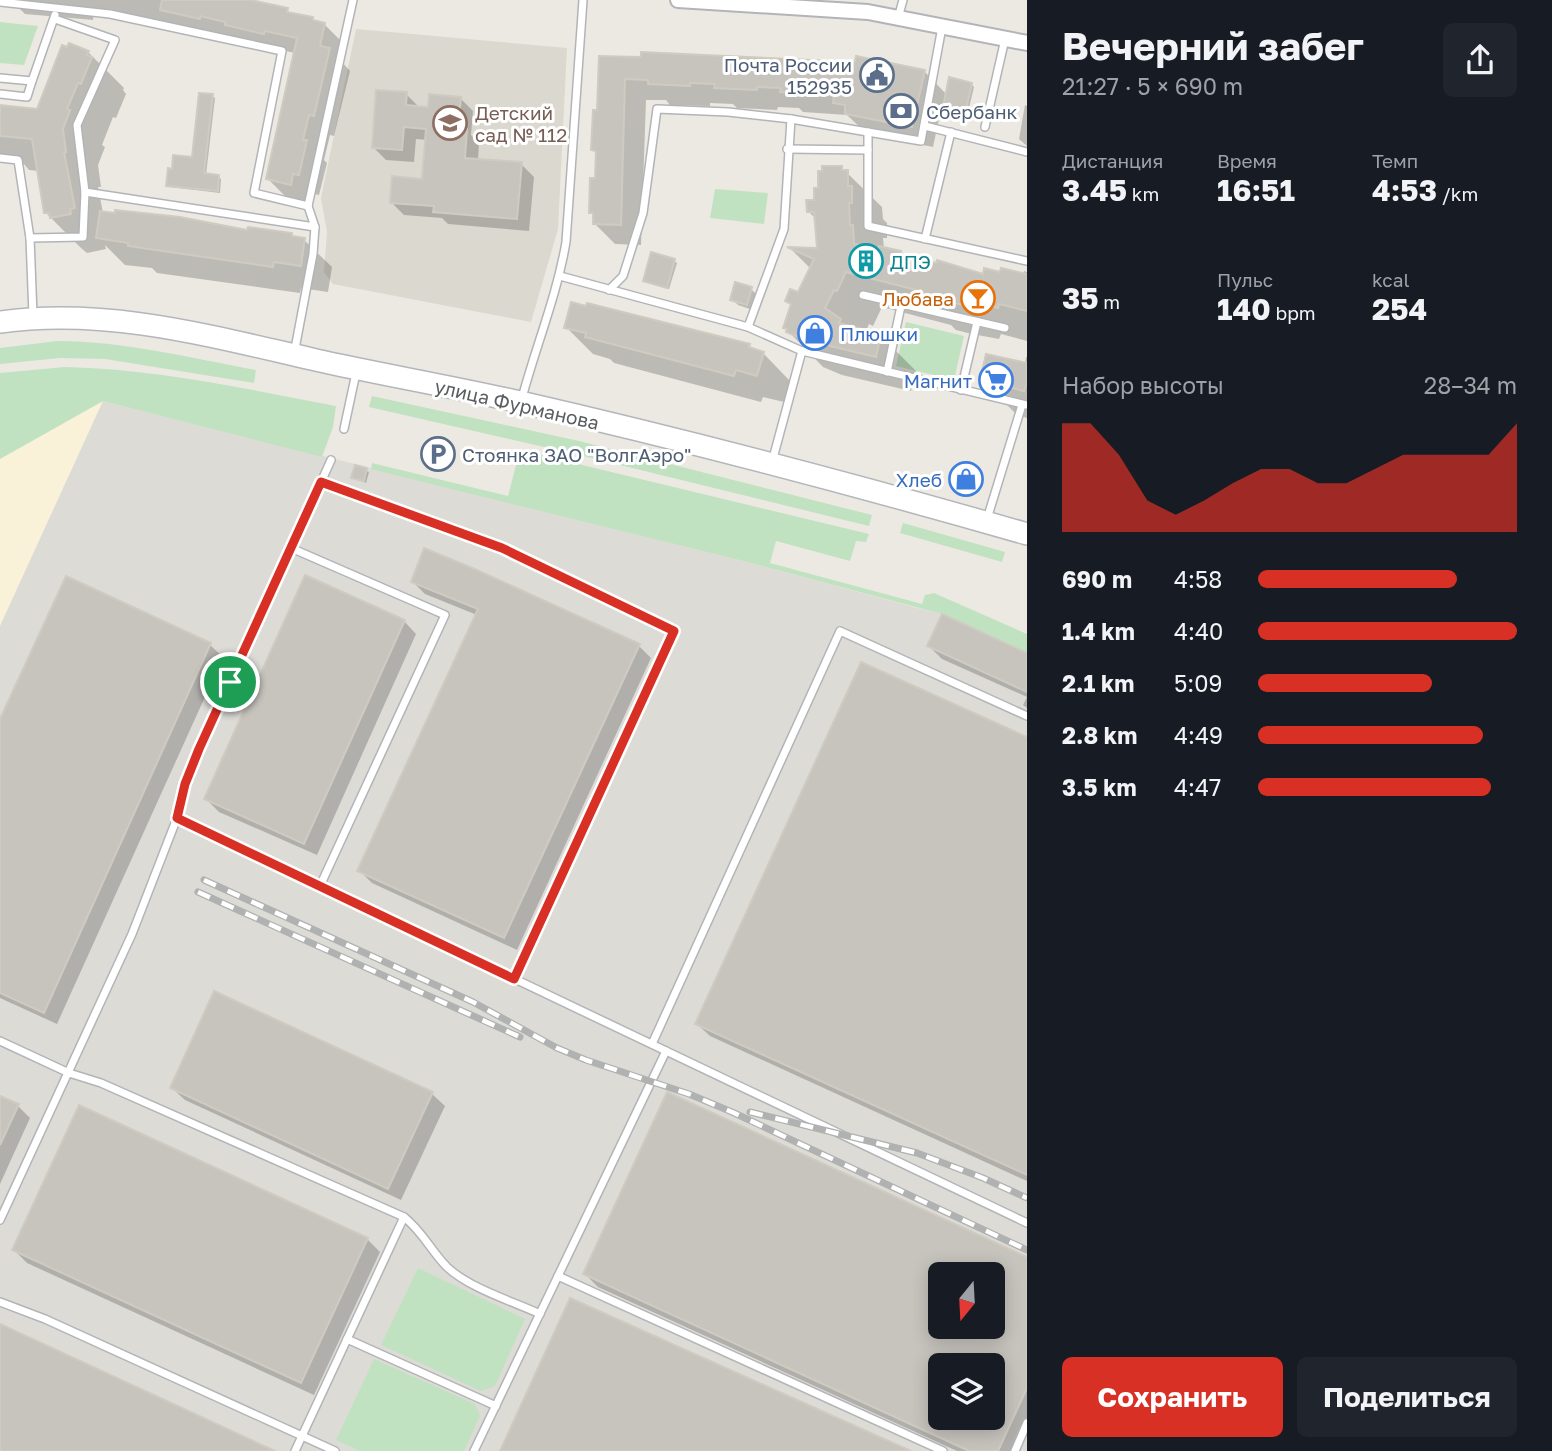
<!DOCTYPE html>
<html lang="ru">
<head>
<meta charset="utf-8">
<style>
  :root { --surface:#171b24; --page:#20242c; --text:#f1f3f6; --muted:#9ea1a6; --accent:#d93025 }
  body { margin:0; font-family:"Golos Text",sans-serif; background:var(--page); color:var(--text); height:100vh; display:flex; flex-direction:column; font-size:26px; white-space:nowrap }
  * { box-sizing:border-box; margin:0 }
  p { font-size:23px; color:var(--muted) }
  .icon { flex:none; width:38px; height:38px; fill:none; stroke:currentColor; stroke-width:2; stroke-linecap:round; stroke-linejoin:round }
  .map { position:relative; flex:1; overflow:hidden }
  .side { display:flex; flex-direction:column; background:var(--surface); width:525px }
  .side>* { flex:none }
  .needle { width:46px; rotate:198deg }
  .fabs { position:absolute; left:928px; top:1262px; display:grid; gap:14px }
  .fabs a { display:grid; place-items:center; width:77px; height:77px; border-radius:10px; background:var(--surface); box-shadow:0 4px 18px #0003; font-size:35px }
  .pin { position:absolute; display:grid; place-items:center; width:60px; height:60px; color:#fff; margin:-30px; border:4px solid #fff; border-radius:50%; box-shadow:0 2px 7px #0007 }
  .round { display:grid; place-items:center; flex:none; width:74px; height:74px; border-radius:10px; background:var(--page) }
  .headline { display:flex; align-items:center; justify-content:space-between; height:119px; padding:0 35px }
  h1 { font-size:38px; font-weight:700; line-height:52px }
  .figures { display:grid; grid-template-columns:repeat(3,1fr); gap:10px; height:119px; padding:7px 35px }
  .figures div { display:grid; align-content:center }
  .figures b { font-size:30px; font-weight:700 }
  .figures small { font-size:19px; font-weight:400 }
  .figures p { font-size:19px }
  .chart { height:196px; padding:14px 35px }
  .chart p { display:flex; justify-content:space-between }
  .chart svg { width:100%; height:126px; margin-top:7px; fill:var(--accent); opacity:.7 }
  .button { display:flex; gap:14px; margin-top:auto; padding:14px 35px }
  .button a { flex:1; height:80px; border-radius:10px; background:var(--accent); color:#fff; font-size:28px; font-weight:700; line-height:80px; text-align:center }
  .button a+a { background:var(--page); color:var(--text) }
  ul { padding:0 35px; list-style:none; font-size:23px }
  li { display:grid; grid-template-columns:112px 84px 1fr; align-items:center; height:52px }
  li i { height:18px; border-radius:9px; background:var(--accent) }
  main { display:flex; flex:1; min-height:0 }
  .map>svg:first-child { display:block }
  .commercial { fill:#faf2d8 }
  .industrial { fill:#dddbd6; fill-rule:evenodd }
  .education { fill:#dbd8d0 }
  .green { fill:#c1e2c0 }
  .shadow { fill:#0003; fill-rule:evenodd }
  .building { fill:#c7c4be; stroke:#d0cbc1; stroke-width:2; fill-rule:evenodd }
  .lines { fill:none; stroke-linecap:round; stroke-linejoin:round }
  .lane-casing { stroke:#b2b4b8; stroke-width:10 }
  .street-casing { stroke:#b2b4b8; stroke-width:18 }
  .secondary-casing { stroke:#b3b6bb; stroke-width:24 }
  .lane { stroke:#fff; stroke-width:7 }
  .street { stroke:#fff; stroke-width:14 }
  .secondary { stroke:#fff; stroke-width:21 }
  .rail-casing { stroke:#b0b1b1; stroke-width:7 }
  .rail { stroke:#fff; stroke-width:4.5; stroke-dasharray:13; stroke-linecap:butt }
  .route-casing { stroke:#fff; stroke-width:14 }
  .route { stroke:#d93025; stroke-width:9 }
  .labels { text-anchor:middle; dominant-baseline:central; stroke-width:6; stroke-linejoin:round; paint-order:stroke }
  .service-label { font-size:19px; fill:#4e5e75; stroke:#fff; text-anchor:start }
  .education-label { font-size:19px; fill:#785e54; stroke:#fff; text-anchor:start }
  .culture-label { font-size:19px; fill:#0d838f; stroke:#fff; text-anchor:start }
  .food-label { font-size:19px; fill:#c56008; stroke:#fff; text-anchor:end }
  .shop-label { font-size:19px; fill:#366cbe; stroke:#fff; text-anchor:end }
  .street-label { font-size:19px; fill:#5a5e61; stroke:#fff }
</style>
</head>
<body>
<main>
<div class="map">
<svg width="1027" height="1451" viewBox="0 0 1027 1451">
  <rect width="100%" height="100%" fill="#ece9e2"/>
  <!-- commercial -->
  <path class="commercial" d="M103,401l-103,225v-167z"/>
  <!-- industrial -->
  <path class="industrial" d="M103,401l640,160 178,48 21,5 85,39v798h-1027v-825zM940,1274h52v52h-52zM940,1365h52v53h-52z"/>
  <!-- education -->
  <path class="education" d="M356,29l211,19 -9,181 -27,93 -198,-38 -9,-12 3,-40 -6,-34z"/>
  <!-- green -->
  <g class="green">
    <path d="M0,22l38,4 -14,39 -24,-2z"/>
    <path d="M715,189l53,4 -4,31 -54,-6z"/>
    <path d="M906,322l58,14 -10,44 -58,-14z"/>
    <path d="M57,341c66,0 134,17 199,29l-2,13 -149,-24 -45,-1 -60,6v-16z"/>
    <path d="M65,367c91,2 182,22 271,39l-3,21 -11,30 -219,-56 -103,58v-86z"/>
    <path d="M372,396l207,45 293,74 -3,11 -294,-72 -206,-47z"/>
    <path d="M520,450l349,84 -3,8 -10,-1 -6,20 -74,-20 -6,22 152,41 3,-9 9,-2 93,41v19l-85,-39 -199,-53 -372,-92 1,-6 136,33z"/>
    <path d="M903,523l102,29 -3,10 -102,-29z"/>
    <path d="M418,1268l107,51 -30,67 -14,5 -100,-46z"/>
    <path d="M374,1359l101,45 5,12 -16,35h-104l-24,-11z"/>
  </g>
  <!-- shadow -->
  <g class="shadow">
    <path d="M11,0h232l44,10 4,4 21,5 4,3 8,2 21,21 -3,17 8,9 -16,65 -4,-1 -6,25 3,3 -8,32 -5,-1 -3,11 -22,-5 -21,-21 28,-126 -11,-2v3l-191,-44 -1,10 -68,-6z"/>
    <path d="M88,52l36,36 -1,2 3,4 -10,24 -3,-1 -11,28 3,2 -7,18 3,22h-3l5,26 201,27 28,27 -4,25 -27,-4 -1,5 -143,-20 -5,-5 -27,-3 -20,-20 1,4 -19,4 -6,-5 -35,-35 -7,-42 -10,-1 -5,-6 -24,-3v-54l39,4z"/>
    <path d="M600,58l324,13 23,24 24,-11 3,3 -7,29 -23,-4 -3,-3 -8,38 -66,-13 -20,-19 -44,-3 -4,-4 -21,-1 -1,3 -40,-2 -4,-4 -23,-1v3l-40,-1 -4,-5h-20l-5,145 -26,-1 -21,-21 1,-7 -4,-3 6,-33v-26l-4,-4 6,-39z"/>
    <path d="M406,94l14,14h10l30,-10 13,13 -2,24 8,8 -1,17 43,4 13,13 -5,54 -81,-7 -6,-6 -38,-3 -13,-13 33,-21 3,-41 -11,-1 -2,23 -28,-2 -13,-13z"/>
    <path d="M212,96l3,2 -9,77 12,2 3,2 -1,14 -50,-6 -2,-2 26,-26z"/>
    <path d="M1025,105l2,1v40l-8,-7z"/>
    <path d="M842,168l40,39 1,12 4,4v15h-4l1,11 100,27 39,-1 1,-4 3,1v69l-26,-7 -2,5 -27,-5 -16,-4 -5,-5 -69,-18 -9,19 -4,-2 -3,7 14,4 36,36 -5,20 -69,-16 -19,-8 -35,-36 4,-25 -5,-5 12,-6 12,-26 -20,-20h28l-3,-30 -8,-8 7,-9 4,-12z"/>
    <path d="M674,261l3,2 -8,26 -24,-8z"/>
    <path d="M751,289l6,6 -4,15 -15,-5 -6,-6z"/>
    <path d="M566,327l183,19 5,5 9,2 27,28 -6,21 -21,-5 -2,5 -147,-39 -4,-4 -17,-5z"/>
    <path d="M1026,357h1v61l-10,-3 -35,-35 43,-16z"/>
    <path d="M356,467l13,5 -3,11 -13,-6z"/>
    <path d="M66,579l144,66 13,12 -166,367 -57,-26v-275z"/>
    <path d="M413,582l226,64 12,12 -134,292 -145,-67 -13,-13 118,-255 -52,-21z"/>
    <path d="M404,621l12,13 -99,221 -98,-43 -13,-13z"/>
    <path d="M929,646l98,9v53l-4,-3 4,-8 -85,-38z"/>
    <path d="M1027,739v442l-317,-145 -13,-12z"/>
    <path d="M172,1088l260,6 13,12 -44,94 -216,-100z"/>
    <path d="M0,1098l18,8 12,12 -30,66z"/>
    <path d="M367,1239l13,13 -66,143 -287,-132 -13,-13z"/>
    <path d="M1027,1259v168l-11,24h-59l-359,-164 -13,-13zM940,1274h52v52h-52zM940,1365h52v53h-52z"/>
  </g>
  <!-- building -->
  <g class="building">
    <path d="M162,0h89l37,8 -1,4 26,5v3l12,3 -5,23 10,2 -16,68 -5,-1 -6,25h4l-8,35 -6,-1 -2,11 -25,-6 31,-141 -32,-7 -1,3 -39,-9v-3l-25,-6v3l-40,-9z"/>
    <path d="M69,43l20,8 -2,4 5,2 -11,27 -3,-1 -11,26 3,1 -7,19 3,23h-2l11,56 -5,1 1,5 -21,4 -1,-5h-5l-12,-74 -32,-3v-31l37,4 25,-64 5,2z"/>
    <path d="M641,52l214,10 1,-6 69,14 -13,57 -67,-13v-9l-12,-2 1,-8 -54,-3 1,-4 -24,-1v3l-43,-2 1,-4 -25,-1v3l-42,-2v-4l-23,-1 -4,146 -28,-1v-11h-4l1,-35h5l1,-27 -5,-1 2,-40h4l2,-54 42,1z"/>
    <path d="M949,77l23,6 -8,35 -22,-6z"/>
    <path d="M376,90l31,2 -1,13 22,2 1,-13 32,3 -3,31 9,1 -2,29 57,4 -5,57 -84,-7 1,-6 -44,-3 2,-27 30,3 4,-50 -22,-2 -2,23 -30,-2z"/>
    <path d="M199,93l14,1 -9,79 15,2 -1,16 -52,-5 2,-18 4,1 1,-14 19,2z"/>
    <path d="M822,166h20v4h6v16h4v17h-3l1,22h3l1,19 25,5v-3l22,5 -1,2 36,10 1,-3 46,14 1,-6 16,4 1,-4 26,6v37l-28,-7 -1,4 -33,-8 -1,5 -29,-6 -16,-4 1,-4 -74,-19 -9,19 -3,-1 -9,18 16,11 -2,4 42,11 -5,23 -71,-17 -19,-8 1,-3 -4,-1 8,-24 -6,-3 5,-12 8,3 16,-33 -27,-12 30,1 -3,-36h-7l-1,-12h8v-12h4v-17h4z"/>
    <path d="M115,210l65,7 67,13 1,-3 44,6v3l13,2 -4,28 -27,-4 -1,5 -145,-21v-3l-32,-5 4,-27 15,2z"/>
    <path d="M651,252l24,7 -8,29 -24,-7z"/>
    <path d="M735,282l17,5 -5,18 -17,-5z"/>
    <path d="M571,302l15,4 1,-3 163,41 -1,3 15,5 -7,24 -21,-6 -2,6 -149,-39 1,-4 -22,-5z"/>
    <path d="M986,354l41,9v19l-3,9 -44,-11z"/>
    <path d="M355,465l12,3 -3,13 -13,-3z"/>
    <path d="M424,548l53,22 163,74 -136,294 -147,-67 121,-262 -67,-27z"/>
    <path d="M305,575l100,45 -101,224 -100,-45z"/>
    <path d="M66,576l145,67 -167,370 -44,-20v-274z"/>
    <path d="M942,614l85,39v39l-100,-46z"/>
    <path d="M861,662l166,75v438l-332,-151z"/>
    <path d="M214,991l219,101 -45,97 -218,-101z"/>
    <path d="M667,1092l360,165v131l-29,63h-29l-386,-177zM940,1274h52v52h-52zM940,1365h52v53h-52z"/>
    <path d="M0,1096l19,8 -19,41z"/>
    <path d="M79,1105l289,133 -67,145 -289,-133z"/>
    <path d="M570,1298l341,153h-411z"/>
    <path d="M0,1324l275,127h-275z"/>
  </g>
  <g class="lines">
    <!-- lane casing -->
    <g class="lane-casing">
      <g id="lane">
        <path d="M0,2l110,12 172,37 -28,142 54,13"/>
        <path d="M898,18l5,-18"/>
        <path d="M0,78l32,3 23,-66"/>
        <path d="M0,94l27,3 5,-16"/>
        <path d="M925,126l102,26"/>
        <path d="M985,127l20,-88"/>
        <path d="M868,132v94l159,35"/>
        <path d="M787,149l81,1"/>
        <path d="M0,158l18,2 12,78 3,77"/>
        <path d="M85,192l230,35"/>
        <path d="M30,238l53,-1 2,-45 -8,-67 38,-85 -60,-21"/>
        <path d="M925,239l26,-107"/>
        <path d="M560,276l188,51 54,24 225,54"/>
        <path d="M609,290l14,-14 20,-63 14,-104 71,3 63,7 130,22 21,-114"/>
        <path d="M863,295l142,33"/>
        <path d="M748,327l36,-98 7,-110"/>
        <path d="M294,354l19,-100 2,-27 -7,-21 45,-206"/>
        <path d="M887,372l14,-66"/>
        <path d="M961,390l16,-68"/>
        <path d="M522,398c14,-52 35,-103 44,-156l17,-242"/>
        <path d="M344,429l12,-56"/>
        <path d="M772,462l30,-111"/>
        <path d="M321,482l181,67 172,82 -160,348"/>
        <path d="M987,519l35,-114"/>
        <path d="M291,548l154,67 -125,271"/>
        <path d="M177,818l850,405"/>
        <path d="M0,1041l69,32 32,10 303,134c19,15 27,34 43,50 22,21 65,34 93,47"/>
        <path d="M652,1044l188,-413 187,85"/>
        <path d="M0,1220l132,-286 45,-116 8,-34 146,-324"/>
        <path d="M558,1276l385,175"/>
        <path d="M0,1302l45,17 290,132"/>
        <path d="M347,1339l149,67"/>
        <path d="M295,1451l109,-234"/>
        <path d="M474,1451l192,-400"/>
        <path d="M1015,1451l12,-28"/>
      </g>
    </g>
    <!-- street casing -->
    <g class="street-casing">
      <path id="street" d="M678,0l190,12 159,31"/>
    </g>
    <!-- secondary casing -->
    <g class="secondary-casing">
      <path id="secondary" d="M0,322c113,-16 224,18 334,42 62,13 124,24 186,38 170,39 340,84 507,132"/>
    </g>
    <!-- lane -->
    <use href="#lane" class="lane"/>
    <!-- street -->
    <use href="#street" class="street"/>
    <!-- secondary -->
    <use href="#secondary" class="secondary"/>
    <!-- rail casing -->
    <g class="rail-casing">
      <g id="rail">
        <path d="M204,880l269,122 84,46 29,12 103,34 43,18 295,138"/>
        <path d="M198,892l322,145"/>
        <path d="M750,1112l167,41 66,25 44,20"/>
      </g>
    </g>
    <!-- rail -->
    <use href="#rail" class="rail"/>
  </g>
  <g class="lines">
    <!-- route casing -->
    <g class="route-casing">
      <path id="route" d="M321,482l181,66 172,83 -160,348 -337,-161 8,-34 14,-35z"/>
    </g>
    <!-- route -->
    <use href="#route" class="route"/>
  </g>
  <!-- icons -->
  <defs>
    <g id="civic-ring" transform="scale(1.75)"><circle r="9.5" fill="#fff" stroke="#5c6f8a" stroke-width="1.5"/><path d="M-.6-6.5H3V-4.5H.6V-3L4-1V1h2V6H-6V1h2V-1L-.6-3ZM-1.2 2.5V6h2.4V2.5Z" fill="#5c6f8a"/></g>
    <g id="bank-ring" transform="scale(1.75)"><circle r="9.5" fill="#fff" stroke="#5c6f8a" stroke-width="1.5"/><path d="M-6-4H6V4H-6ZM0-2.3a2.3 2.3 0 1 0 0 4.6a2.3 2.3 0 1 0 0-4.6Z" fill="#5c6f8a"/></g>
    <g id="school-ring" transform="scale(1.75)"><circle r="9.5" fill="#fff" stroke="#8d6e63" stroke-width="1.5"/><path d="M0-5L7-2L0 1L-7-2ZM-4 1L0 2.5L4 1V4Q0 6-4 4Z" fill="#8d6e63"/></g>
    <g id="building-ring" transform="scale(1.75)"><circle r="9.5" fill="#fff" stroke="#0f9aa8" stroke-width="1.5"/><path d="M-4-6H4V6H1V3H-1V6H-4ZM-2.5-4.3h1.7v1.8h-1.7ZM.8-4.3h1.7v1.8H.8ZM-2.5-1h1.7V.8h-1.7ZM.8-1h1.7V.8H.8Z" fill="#0f9aa8"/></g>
    <g id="bar-ring" transform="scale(1.75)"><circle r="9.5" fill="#fff" stroke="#e8710a" stroke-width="1.5"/><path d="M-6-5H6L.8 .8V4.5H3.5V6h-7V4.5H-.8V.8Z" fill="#e8710a"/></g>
    <g id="shop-ring" transform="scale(1.75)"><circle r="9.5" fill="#fff" stroke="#3f7fe0" stroke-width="1.5"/><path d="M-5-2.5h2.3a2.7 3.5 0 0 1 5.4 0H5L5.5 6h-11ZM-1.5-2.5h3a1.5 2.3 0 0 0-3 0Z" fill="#3f7fe0"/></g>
    <g id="supermarket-ring" transform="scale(1.75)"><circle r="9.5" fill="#fff" stroke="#3f7fe0" stroke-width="1.5"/><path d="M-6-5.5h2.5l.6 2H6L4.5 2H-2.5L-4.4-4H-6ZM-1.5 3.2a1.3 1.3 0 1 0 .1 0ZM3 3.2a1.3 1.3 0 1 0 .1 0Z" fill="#3f7fe0"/></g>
    <g id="parking-ring" transform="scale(1.75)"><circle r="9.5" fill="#fff" stroke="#5c6f8a" stroke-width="1.5"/><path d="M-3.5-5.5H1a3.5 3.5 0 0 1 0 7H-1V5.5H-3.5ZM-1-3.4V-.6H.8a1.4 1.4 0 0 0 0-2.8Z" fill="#5c6f8a"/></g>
  </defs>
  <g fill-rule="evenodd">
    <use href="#civic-ring" x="877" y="75"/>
    <use href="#bank-ring" x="901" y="111"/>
    <use href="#school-ring" x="450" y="123"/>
    <use href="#building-ring" x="866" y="261"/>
    <use href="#bar-ring" x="978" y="298"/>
    <use href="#shop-ring" x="815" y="333"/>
    <use href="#supermarket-ring" x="996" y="380"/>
    <use href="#parking-ring" x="438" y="454"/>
    <use href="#shop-ring" x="966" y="479"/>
  </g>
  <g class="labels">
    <!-- service labels -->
    <g class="service-label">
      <text x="852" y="64" text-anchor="end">Почта России<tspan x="852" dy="22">152935</tspan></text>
      <text x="926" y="111">Сбербанк</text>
      <text x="462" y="454">Стоянка ЗАО "ВолгАэро"</text>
    </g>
    <!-- education labels -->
    <g class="education-label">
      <text x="475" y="112">Детский<tspan x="475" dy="22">сад № 112</tspan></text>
    </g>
    <!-- culture labels -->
    <g class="culture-label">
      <text x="890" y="261">ДПЭ</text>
    </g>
    <!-- food labels -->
    <g class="food-label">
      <text x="954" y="298">Любава</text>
    </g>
    <!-- shop labels -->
    <g class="shop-label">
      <text x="840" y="333" text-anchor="start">Плюшки</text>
      <text x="972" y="380">Магнит</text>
      <text x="942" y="479">Хлеб</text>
    </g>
    <!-- street labels -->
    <g class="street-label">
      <text transform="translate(517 404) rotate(13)">улица Фурманова</text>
    </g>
  </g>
</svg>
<div class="fabs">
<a><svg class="needle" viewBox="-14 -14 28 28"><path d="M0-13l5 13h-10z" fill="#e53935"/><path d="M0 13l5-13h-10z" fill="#9ea1a6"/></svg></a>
<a><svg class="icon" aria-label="layers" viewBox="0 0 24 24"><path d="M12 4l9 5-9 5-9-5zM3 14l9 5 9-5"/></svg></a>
</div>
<div class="pin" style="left:230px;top:682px;background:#1e9e55"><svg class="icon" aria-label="arrive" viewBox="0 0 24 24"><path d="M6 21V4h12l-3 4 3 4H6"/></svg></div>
</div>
<section class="side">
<div class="headline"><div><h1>Вечерний забег</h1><p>21:27 · 5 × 690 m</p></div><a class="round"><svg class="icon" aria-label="share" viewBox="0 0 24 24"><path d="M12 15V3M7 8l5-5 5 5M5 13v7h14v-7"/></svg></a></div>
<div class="figures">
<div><p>Дистанция</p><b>3.45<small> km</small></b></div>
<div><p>Время</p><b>16:51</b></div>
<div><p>Темп</p><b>4:53<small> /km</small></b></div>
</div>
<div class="figures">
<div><b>35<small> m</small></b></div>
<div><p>Пульс</p><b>140<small> bpm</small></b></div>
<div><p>kcal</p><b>254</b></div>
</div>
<div class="chart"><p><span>Набор высоты</span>28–34 m</p>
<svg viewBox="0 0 160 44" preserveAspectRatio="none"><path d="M0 44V6L10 6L20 17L30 33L40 38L50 33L60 27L70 22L80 22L90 27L100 27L110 22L120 17L130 17L140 17L150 17L160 6V44z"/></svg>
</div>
<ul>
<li><b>690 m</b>4:58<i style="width:77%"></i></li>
<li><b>1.4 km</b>4:40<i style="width:100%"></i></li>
<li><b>2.1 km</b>5:09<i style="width:67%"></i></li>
<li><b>2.8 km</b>4:49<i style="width:87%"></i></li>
<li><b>3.5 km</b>4:47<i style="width:90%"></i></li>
</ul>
<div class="button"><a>Сохранить</a><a>Поделиться</a></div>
</section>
</main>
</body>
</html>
